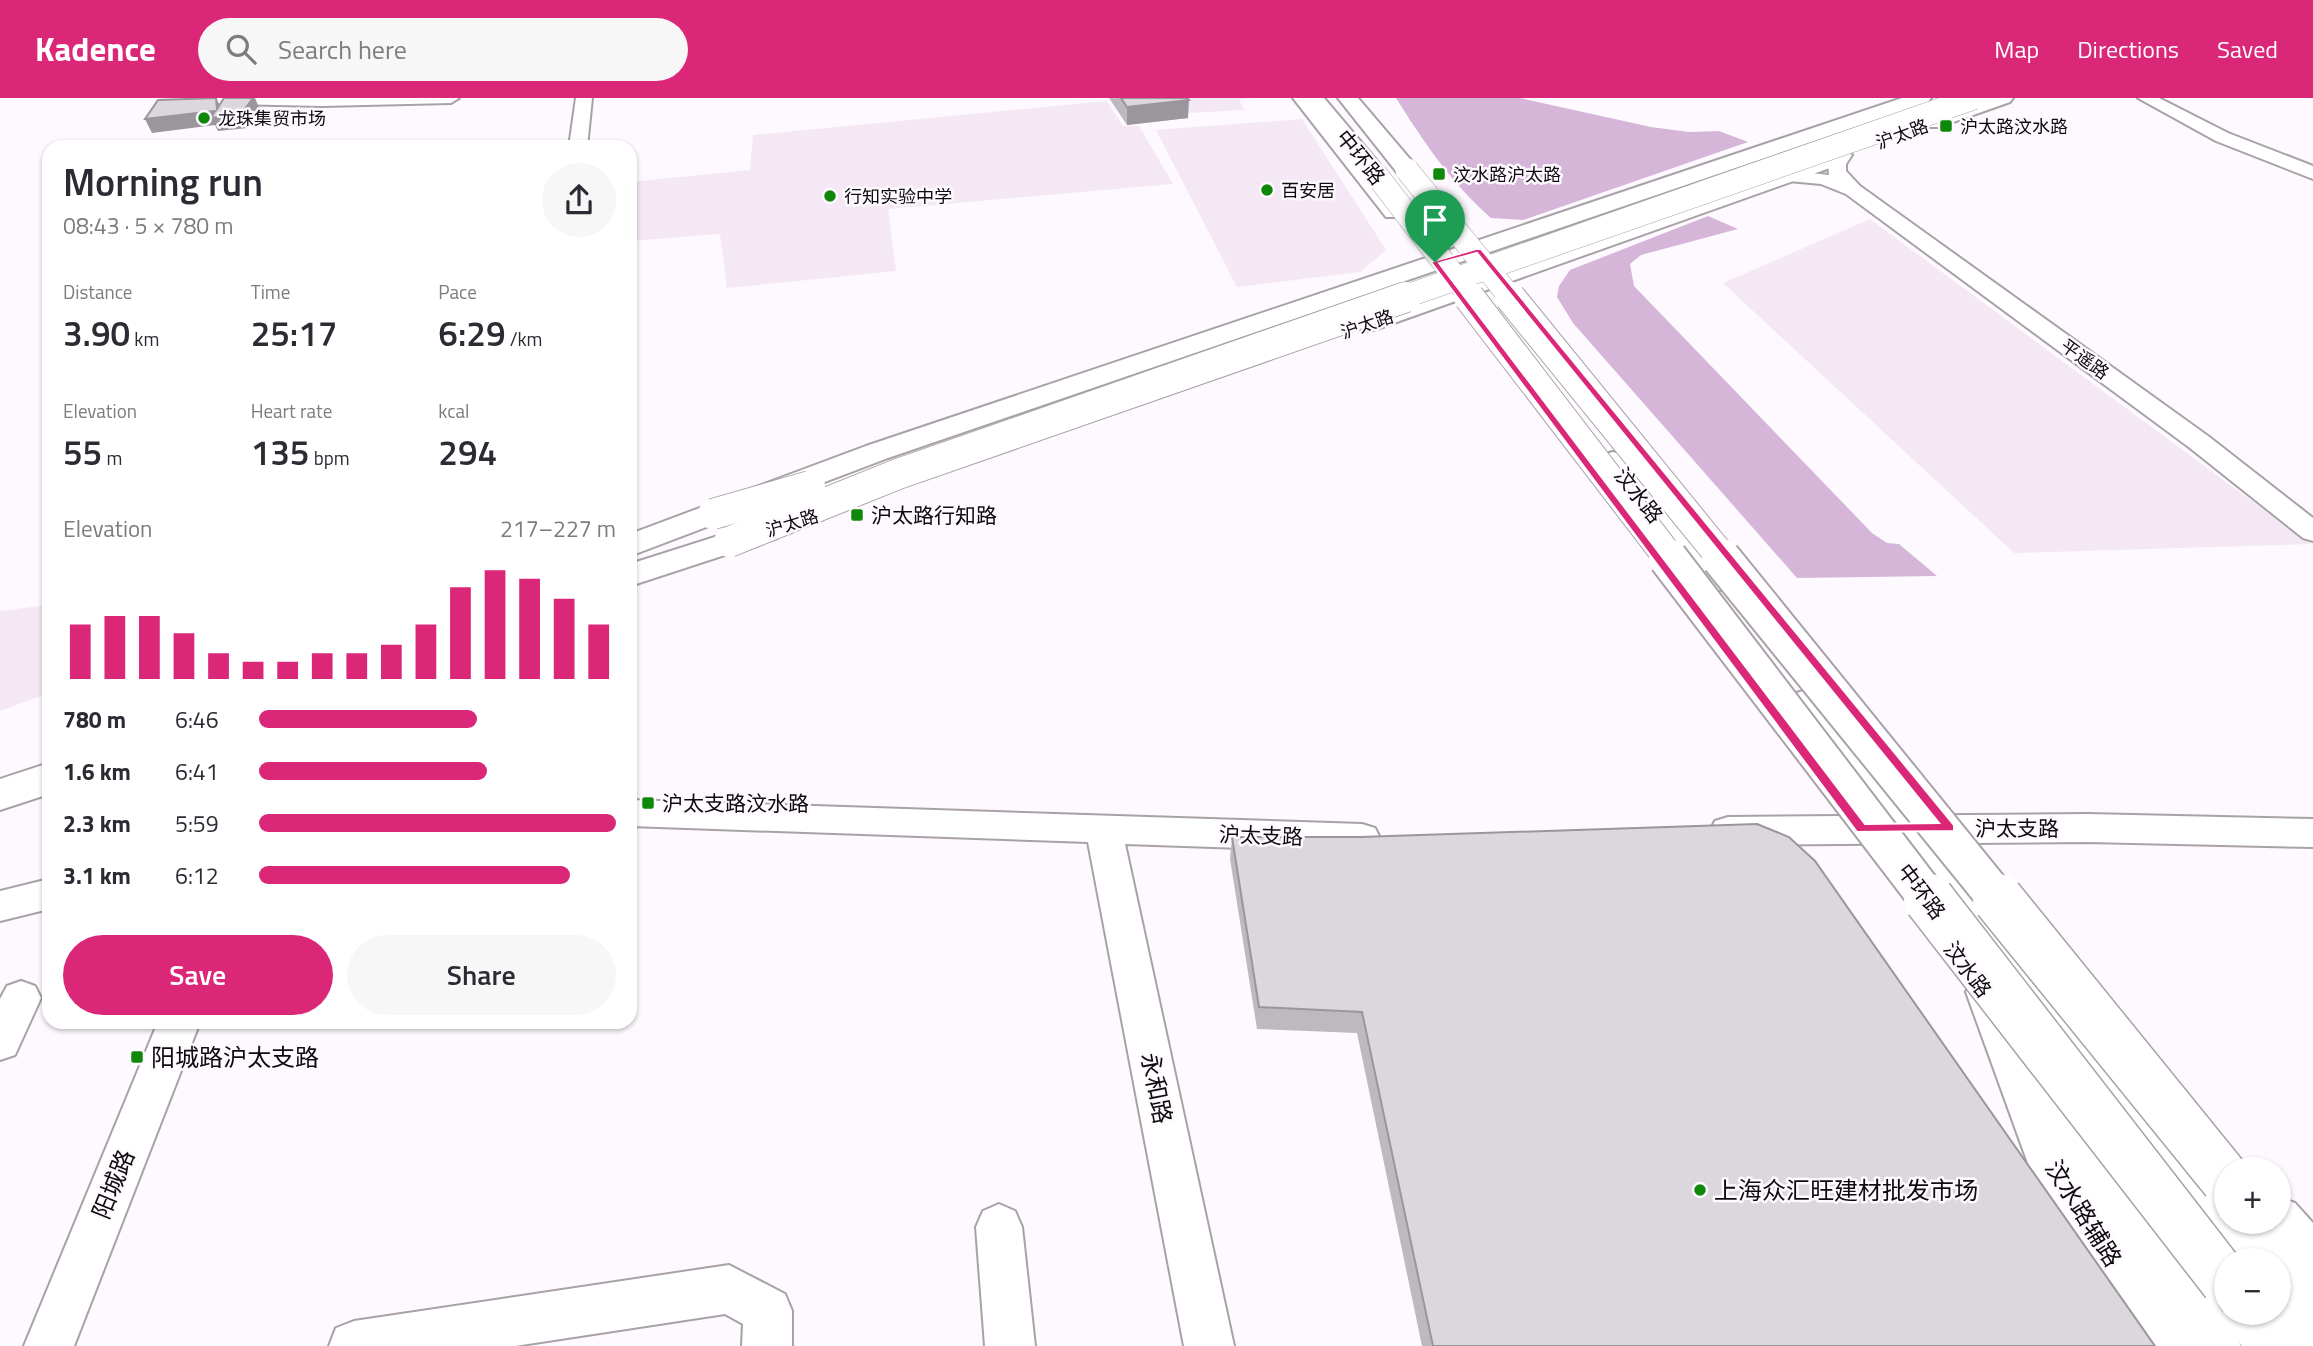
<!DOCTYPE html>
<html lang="en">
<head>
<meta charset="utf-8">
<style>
  :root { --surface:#fff; --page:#f7f7f7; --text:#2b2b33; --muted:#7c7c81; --accent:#db2777 }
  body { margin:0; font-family:"Titillium Web","Noto Sans SC",sans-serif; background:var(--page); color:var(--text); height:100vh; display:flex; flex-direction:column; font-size:26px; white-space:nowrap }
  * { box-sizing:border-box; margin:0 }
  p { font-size:23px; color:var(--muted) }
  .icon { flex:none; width:38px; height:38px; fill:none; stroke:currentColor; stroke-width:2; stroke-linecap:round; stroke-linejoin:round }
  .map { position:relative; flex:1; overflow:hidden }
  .panel { position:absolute; left:42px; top:42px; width:595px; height:889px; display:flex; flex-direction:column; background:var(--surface); border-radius:21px; box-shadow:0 2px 5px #0004 }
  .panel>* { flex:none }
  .fabs { position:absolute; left:2214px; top:1059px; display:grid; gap:14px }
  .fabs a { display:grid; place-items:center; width:77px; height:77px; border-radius:50%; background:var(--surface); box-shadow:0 2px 5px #0004; font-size:35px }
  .pin { position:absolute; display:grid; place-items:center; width:60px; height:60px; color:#fff; margin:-72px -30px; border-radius:50% 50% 50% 0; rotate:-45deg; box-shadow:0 0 7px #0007 }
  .pin .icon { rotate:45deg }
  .round { display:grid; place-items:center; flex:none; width:74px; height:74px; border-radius:37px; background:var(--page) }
  .headline { display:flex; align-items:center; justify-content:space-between; height:119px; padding:0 21px }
  h1 { font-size:38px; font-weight:600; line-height:52px }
  .stats { display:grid; grid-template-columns:repeat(3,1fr); gap:10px; height:119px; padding:7px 21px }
  .stats div { display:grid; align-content:center }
  .stats b { font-size:35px; font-weight:600 }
  .stats small { font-size:19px; font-weight:400 }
  .stats p { font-size:19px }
  .chart { height:196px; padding:14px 21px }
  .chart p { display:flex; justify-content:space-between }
  .chart svg { width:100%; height:126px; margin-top:7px; stroke:var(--accent); stroke-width:6 }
  .button { display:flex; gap:14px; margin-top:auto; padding:14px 21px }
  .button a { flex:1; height:80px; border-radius:42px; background:var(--accent); color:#fff; font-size:28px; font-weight:600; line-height:80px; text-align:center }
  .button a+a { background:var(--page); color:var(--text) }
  ul { padding:0 21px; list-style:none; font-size:23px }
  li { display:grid; grid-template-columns:112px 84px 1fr; align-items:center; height:52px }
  li i { height:18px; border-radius:9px; background:var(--accent) }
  header { display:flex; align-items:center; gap:42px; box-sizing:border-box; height:98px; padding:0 35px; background:var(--accent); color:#fff }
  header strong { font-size:33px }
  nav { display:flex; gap:38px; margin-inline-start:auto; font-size:24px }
  .search { width:490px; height:63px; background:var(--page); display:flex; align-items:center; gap:18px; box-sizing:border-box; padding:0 24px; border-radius:38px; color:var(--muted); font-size:26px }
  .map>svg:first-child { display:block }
  .built { fill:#f3e8f4 }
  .forest { fill:#d5b6d9 }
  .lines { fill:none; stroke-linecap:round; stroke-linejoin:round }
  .minor-casing { stroke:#a8a2a8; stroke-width:4 }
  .major-casing { stroke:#a8a2a8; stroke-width:4 }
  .highway-casing { stroke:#a8a2a8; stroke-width:4 }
  .minor { fill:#fff; fill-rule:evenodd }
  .major { fill:#fff; fill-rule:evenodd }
  .highway { fill:#fff; fill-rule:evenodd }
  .major-bridge-far1-casing { stroke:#a8a2a8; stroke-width:24; stroke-linecap:butt }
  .major-bridge-casing { stroke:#a8a2a8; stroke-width:32; stroke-linecap:butt }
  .highway-bridge-far3-casing { stroke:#a8a2a8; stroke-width:24; stroke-linecap:butt }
  .highway-bridge-far2-casing { stroke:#a8a2a8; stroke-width:32; stroke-linecap:butt }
  .highway-bridge-far1-casing { stroke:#a8a2a8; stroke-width:42; stroke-linecap:butt }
  .highway-bridge-casing { stroke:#a8a2a8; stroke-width:53; stroke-linecap:butt }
  .major-bridge-far1 { stroke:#fff; stroke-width:23 }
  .major-bridge { stroke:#fff; stroke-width:30 }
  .highway-bridge-far3 { stroke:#fff; stroke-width:23 }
  .highway-bridge-far2 { stroke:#fff; stroke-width:30 }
  .highway-bridge-far1 { stroke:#fff; stroke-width:38 }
  .highway-bridge { stroke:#fff; stroke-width:50 }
  .wall { fill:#bdb9be }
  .shaded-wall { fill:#9a969b }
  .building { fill:#dcd7dd; stroke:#9a969b; stroke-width:2 }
  .route { fill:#db2777; stroke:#fff; stroke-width:2; fill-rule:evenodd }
  .poi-dot { fill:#0f880a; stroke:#fef8ff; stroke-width:2.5 }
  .labels { text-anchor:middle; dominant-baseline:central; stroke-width:5; stroke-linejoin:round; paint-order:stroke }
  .far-poi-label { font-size:18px; fill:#0d0b0d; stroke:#fef8ff; text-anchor:start }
  .far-street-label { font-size:18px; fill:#0d0b0d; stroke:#fef8ff }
  .street-label { font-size:21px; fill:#0d0b0d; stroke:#fef8ff }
  .poi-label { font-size:21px; fill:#0d0b0d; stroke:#fef8ff; text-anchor:start }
  .near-poi-label { font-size:24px; fill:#0d0b0d; stroke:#fef8ff; text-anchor:start }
  .near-street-label { font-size:24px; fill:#0d0b0d; stroke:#fef8ff }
</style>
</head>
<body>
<header>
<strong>Kadence</strong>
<div class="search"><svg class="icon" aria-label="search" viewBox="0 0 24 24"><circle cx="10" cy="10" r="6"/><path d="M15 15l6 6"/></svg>Search here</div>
<nav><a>Map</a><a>Directions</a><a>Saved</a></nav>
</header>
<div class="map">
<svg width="2313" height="1248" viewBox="0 0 2313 1248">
  <rect width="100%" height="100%" fill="#fef8ff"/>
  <!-- built -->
  <g class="built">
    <path d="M1179,0h80l-20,1 5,11 -56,3z"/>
    <path d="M1107,3l16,25h16l34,58 -285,25 8,62 -169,17 -7,-54 -90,7v-59l120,-12 3,-35z"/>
    <path d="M1302,21l84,131 -26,22 -123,15 -81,-157z"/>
    <path d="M1870,121l440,325 -296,9 -291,-270z"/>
    <path d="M49,507v88l-49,18v-100z"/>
  </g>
  <!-- forest -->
  <g class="forest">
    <path d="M1396,0h124l131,29 38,5 30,-1 29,11 -225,78 -32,-2c-39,-34 -68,-77 -95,-120z"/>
    <path d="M1708,118l30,13 -97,26 -11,9 4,22 238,247 15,10 12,1 38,32 -140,2 -224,-255 -16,-26 2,-11 11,-16z"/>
  </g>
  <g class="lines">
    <!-- minor casing -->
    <g class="minor-casing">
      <g id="minor">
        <path d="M187,0h272l-8,5 -129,3 -127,-3z"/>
        <path d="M576,0h16l-5,49h-18z"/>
        <path d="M2138,0h21l69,35 85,33v13l-97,-38z"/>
        <path d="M1843,51l9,6 -6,9v7l14,15 348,250 105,82v23l-10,-3 -113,-90 -344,-254 -25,-10 -44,-4 -2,-4 9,-6 45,5 -1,-11 8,-13z"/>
        <path d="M630,702l732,24 13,4 5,10 -5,10 -13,4 -237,-8 109,502h-50l-96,-504 -458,-16z"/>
        <path d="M2088,716l225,5v28l-225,-5 -360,3 -13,-4 -5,-10 5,-10 13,-4z"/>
        <path d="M49,781v30l-49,12v-30z"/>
        <path d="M1986,877l14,5 6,12 62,160 121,176 7,18h-54l-108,-166 -68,-188 6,-12z"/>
        <path d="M21,883l14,5 6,12 -26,57 -15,5v-61l7,-13z"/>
        <path d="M158,924h42l-126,324h-50z"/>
        <path d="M999,1106l16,7 7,16 13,119h-50l-9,-119 7,-16z"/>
        <path d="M729,1167l56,29 7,17v35h-50l1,-22 -18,-10 -210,32h-186l7,-18 18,-7z"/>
      </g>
    </g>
    <!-- major casing -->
    <g class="major-casing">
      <g id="major">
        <path d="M1293,0h20l89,109 4,5 -4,5h-16z"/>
        <path d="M1902,0h29l-3,4 -1040,356 -258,98v-22l236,-88z"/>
        <path d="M1984,0h29l-3,4 -71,25h-14l-3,-4 3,-4z"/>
        <path d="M1833,55l8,1 3,5 -3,5 -464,165 -9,2 -9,-2 -4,-6 4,-6z"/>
        <path d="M1613,354l11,3 96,119 5,8 -5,8 -12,3 -12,-3 -98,-129 4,-6z"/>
        <path d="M765,423l12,3 4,7 -4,7 -147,48v-22z"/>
        <path d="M1803,593l13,4 410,493v34h52v-25l17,6 18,20v68l-4,-1 4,4v52h-30l-26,-34h21v-44l4,2 -4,-10h-52v13l-436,-560 -6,-9 6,-9z"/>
        <path d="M49,665v31l-49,16v-31z"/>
      </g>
    </g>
    <!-- highway casing -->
    <g class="highway-casing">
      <g id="highway">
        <path d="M1304,0h20l59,70 3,5 -3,5h-16z"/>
        <path d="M1338,0h20l57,67 3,5 -3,5h-16z"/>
        <path d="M2050,962l17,6 59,105 97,141 3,-8v8h52v-11l20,25 9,20h-65l-3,-4 2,4h-62l-91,-139 -63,-125 8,-16z"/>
        <path d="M2278,1105l35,38v70c-30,-13 -35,-19 -35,-51h-20l-16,-19 -8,-19h44z"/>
      </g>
    </g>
    <!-- minor -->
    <use href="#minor" class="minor"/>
    <!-- major -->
    <use href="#major" class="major"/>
    <!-- highway -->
    <use href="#highway" class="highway"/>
    <!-- major-bridge-far1 casing -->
    <g class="major-bridge-far1-casing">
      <path id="major-bridge-far1" d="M1401,200l573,-200"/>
    </g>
    <!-- major-bridge casing -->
    <g class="major-bridge-casing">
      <g id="major-bridge">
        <path d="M713,416l97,-28"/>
        <path d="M729,444l169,-68 508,-177"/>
      </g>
    </g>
    <!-- highway-bridge-far3 casing -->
    <g class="highway-bridge-far3-casing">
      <g id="highway-bridge-far3">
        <path d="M1407,72l104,128"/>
        <path d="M1375,75l96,125"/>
      </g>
    </g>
    <!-- highway-bridge-far2 casing -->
    <g class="highway-bridge-far2-casing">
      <g id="highway-bridge-far2">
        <path d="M1469,199l201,262"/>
        <path d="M1510,199l213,262"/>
      </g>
    </g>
    <!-- highway-bridge-far1 casing -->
    <g class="highway-bridge-far1-casing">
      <g id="highway-bridge-far1">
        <path d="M1668,460l262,343"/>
        <path d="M1721,460l278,343"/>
      </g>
    </g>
    <!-- highway-bridge casing -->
    <g class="highway-bridge-casing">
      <g id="highway-bridge">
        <path d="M1929,801l297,383"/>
        <path d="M1998,801l228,281"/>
      </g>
    </g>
    <!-- major-bridge-far1 -->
    <use href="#major-bridge-far1" class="major-bridge-far1"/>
    <!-- major-bridge -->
    <use href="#major-bridge" class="major-bridge"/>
    <!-- highway-bridge-far3 -->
    <use href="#highway-bridge-far3" class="highway-bridge-far3"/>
    <!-- highway-bridge-far2 -->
    <use href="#highway-bridge-far2" class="highway-bridge-far2"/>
    <!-- highway-bridge-far1 -->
    <use href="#highway-bridge-far1" class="highway-bridge-far1"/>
    <!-- highway-bridge -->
    <use href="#highway-bridge" class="highway-bridge"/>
  </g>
  <!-- wall -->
  <g class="wall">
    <path d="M1109,0h78l1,20 -61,7z"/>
    <path d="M1232,739l923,509h-733l-65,-313 -100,-4 -27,-170z"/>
  </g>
  <!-- shaded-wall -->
  <g class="shaded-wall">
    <path d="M216,0l7,13 30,-13h2l5,12 -12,18 -30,3 -3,-6 -63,8 -7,-14 70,-8 2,-2z"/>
    <path d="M1189,2l-1,18 -61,7v-18z"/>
  </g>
  <!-- building -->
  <g class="building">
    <path d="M216,0l1,11 7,-11h29l-12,16 -30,4 4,-7 -70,8 13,-19z"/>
    <path d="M1121,0h66l2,2 -62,7z"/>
    <path d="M1757,726l32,13 26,24 340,485h-722l-71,-334 -103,-5 -27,-170h128z"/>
  </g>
  <!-- route -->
  <path class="route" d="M1476,151h5l473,576v6l-97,1 -426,-570zM1477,155l462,570 -74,1 -426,-561z"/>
  <!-- markers -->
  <g class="poi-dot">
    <circle cx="204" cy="20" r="7"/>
    <rect x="1939" y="21" width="14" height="14" rx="3.5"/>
    <rect x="1432" y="69" width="14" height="14" rx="3.5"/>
    <circle cx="1267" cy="92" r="7"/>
    <circle cx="830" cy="98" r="7"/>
    <rect x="850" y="410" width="14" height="14" rx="3.5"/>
    <rect x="641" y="698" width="14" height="14" rx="3.5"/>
    <rect x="130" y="952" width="14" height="14" rx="3.5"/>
    <circle cx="1700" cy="1092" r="7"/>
  </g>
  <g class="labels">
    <!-- far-poi labels -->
    <g class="far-poi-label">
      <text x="218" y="20">龙珠集贸市场</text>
      <text x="1960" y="28">沪太路汶水路</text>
      <text x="1453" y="76">汶水路沪太路</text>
      <text x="1281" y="92">百安居</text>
      <text x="844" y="98">行知实验中学</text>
    </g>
    <!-- far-street labels -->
    <g class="far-street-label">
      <text transform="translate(1902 36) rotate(-20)">沪太路</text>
      <text transform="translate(1367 226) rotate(-19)">沪太路</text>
      <text transform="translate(2085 261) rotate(36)">平遥路</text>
      <text transform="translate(792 425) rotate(-17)">沪太路</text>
    </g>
    <!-- street labels -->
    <g class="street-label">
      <text transform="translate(1361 59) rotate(51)">中环路</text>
      <text transform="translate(1639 397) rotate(52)">汶水路</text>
      <text x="2017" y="730">沪太支路</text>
      <text transform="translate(1261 737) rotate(2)">沪太支路</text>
      <text transform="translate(1922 793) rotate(53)">中环路</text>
      <text transform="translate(1968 871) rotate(53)">汶水路</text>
    </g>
    <!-- poi labels -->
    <g class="poi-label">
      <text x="871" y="417">沪太路行知路</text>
      <text x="662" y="705">沪太支路汶水路</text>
    </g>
    <!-- near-poi labels -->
    <g class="near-poi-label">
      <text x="151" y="959">阳城路沪太支路</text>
      <text x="1714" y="1092">上海众汇旺建材批发市场</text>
    </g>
    <!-- near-street labels -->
    <g class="near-street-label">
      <text transform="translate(1157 990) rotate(79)">永和路</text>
      <text transform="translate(113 1086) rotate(-68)">阳城路</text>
      <text transform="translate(2084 1115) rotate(58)">汶水路辅路</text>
    </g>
  </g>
</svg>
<div class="fabs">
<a>+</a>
<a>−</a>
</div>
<div class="pin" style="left:1435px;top:164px;background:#1e9e55"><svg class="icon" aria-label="arrive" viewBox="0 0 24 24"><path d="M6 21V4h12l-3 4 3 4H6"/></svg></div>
<section class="panel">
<div class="headline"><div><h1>Morning run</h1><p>08:43 · 5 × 780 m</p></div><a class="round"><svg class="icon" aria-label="share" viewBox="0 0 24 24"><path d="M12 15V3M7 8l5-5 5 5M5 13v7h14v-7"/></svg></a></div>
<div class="stats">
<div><p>Distance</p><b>3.90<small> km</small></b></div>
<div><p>Time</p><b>25:17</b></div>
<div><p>Pace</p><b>6:29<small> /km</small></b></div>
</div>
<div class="stats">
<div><p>Elevation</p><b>55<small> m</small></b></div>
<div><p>Heart rate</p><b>135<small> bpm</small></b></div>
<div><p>kcal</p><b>294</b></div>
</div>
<div class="chart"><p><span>Elevation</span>217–227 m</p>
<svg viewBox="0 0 160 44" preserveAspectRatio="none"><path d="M5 44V25M15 44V22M25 44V22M35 44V28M45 44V35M55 44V38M65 44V38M75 44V35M85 44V35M95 44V32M105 44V25M115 44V12M125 44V6M135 44V9M145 44V16M155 44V25"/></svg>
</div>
<ul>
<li><b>780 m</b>6:46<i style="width:61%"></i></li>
<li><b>1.6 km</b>6:41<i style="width:64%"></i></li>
<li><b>2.3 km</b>5:59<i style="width:100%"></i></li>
<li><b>3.1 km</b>6:12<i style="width:87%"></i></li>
</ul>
<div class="button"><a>Save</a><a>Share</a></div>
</section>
</div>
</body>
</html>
